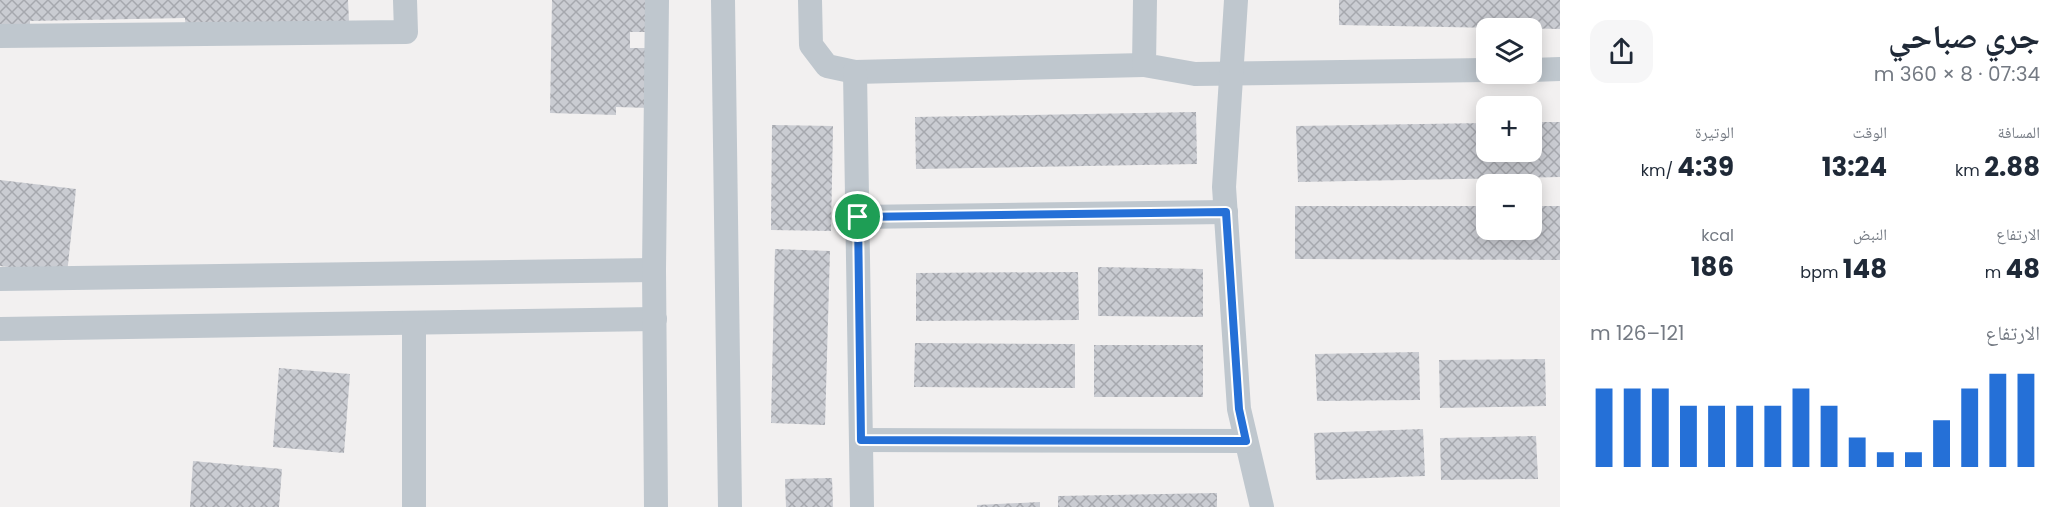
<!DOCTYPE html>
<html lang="ar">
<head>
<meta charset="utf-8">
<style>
  :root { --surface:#fff; --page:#f6f6f7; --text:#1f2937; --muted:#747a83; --accent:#2570d7 }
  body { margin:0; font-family:Poppins,"Noto Naskh Arabic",sans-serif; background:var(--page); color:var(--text); direction:rtl; height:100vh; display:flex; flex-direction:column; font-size:22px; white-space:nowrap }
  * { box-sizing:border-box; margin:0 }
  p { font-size:20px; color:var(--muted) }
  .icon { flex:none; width:33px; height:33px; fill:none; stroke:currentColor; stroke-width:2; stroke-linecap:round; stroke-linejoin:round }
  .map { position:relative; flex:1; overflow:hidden; direction:ltr }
  .sheet { display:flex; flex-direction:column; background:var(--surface); width:510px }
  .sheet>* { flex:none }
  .tools { position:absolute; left:1476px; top:18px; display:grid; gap:12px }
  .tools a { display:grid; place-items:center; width:66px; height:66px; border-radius:12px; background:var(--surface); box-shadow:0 3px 15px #0003; font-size:30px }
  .pin { position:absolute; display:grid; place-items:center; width:51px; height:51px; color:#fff; margin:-26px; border:3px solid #fff; border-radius:50%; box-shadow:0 2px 6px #0007 }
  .round { display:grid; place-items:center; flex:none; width:63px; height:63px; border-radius:18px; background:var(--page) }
  .head { display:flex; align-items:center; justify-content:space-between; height:102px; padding:0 30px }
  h1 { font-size:33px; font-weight:700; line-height:45px }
  .figures { display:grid; grid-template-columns:repeat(3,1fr); gap:9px; height:102px; padding:6px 30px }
  .figures div { display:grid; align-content:center }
  .figures b { font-size:26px; font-weight:700 }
  .figures small { font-size:16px; font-weight:400 }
  .figures p { font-size:16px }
  .chart { height:168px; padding:12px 30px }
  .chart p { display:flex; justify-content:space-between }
  .chart svg { width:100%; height:108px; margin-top:6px; stroke:var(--accent); stroke-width:6 }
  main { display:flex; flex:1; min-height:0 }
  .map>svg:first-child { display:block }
  .building { fill:url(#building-cross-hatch) }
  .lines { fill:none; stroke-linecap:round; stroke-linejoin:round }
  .minor { stroke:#bfc7ce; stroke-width:24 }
  .route-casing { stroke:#fff; stroke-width:12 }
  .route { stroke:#2570d7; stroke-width:8 }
</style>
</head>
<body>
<main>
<section class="sheet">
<div class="head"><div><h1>جري صباحي</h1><p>07:34 · 8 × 360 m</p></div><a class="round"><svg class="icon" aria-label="share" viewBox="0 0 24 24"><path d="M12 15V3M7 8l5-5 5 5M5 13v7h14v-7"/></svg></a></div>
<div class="figures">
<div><p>المسافة</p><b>2.88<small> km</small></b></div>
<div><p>الوقت</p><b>13:24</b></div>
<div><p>الوتيرة</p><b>4:39<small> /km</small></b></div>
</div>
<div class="figures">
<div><p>الارتفاع</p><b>48<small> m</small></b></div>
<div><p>النبض</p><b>148<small> bpm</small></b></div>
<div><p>kcal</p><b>186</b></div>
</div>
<div class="chart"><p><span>الارتفاع</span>121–126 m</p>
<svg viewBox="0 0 160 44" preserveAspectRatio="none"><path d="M5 44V12M15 44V12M25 44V12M35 44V19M45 44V19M55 44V19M65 44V19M75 44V12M85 44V19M95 44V32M105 44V38M115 44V38M125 44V25M135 44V12M145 44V6M155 44V6"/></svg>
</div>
</section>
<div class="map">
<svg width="1560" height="507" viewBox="0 0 1560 507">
  <defs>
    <pattern id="building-cross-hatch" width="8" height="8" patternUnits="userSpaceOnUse" patternTransform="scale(1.5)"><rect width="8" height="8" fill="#caccd2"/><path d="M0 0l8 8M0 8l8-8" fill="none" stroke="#a6a8ae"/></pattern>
  </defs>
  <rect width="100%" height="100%" fill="#f2f0f0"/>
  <!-- building -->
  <g class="building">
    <path d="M0,0h348l1,22 -163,11 -1,-15 -155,3v4l-30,1z"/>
    <path d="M552,0h100v32h-22v16h21l-1,60 -34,-1v8l-66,-2z"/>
    <path d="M1339,0h221v29l-221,-4z"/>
    <path d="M1196,112l1,52 -281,5 -1,-52z"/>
    <path d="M1532,122h28v55l-262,5 -2,-56 190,-3v29h46z"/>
    <path d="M772,125l61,1 -2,105 -60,-1z"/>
    <path d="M0,180l76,9 -9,85 -67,-8z"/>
    <path d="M1295,206h191v24h46v-24h28v54l-265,-1z"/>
    <path d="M775,249l55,2 -5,174 -54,-2z"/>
    <path d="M1098,267l105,2v48l-105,-1z"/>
    <path d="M1078,272l1,48 -163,1v-48z"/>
    <path d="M915,343l160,1v44l-161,-1z"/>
    <rect x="1094" y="345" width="109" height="52"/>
    <path d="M1419,352l1,48 -103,1 -2,-47z"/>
    <path d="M1545,359l1,47 -106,2 -1,-48z"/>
    <path d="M279,368l71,6 -6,79 -71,-6z"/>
    <path d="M1423,429l2,47 -109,4 -2,-47z"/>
    <path d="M1536,436l2,43 -97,1 -1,-42z"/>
    <path d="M193,461l89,8 -3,38h-89z"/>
    <path d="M832,478l1,29h-47l-1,-28z"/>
    <path d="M1217,493v14h-159v-11z"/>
    <path d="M1040,502v5h-63v-2z"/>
  </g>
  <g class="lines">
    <!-- minor -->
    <g class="minor">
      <path d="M723,0l7,507"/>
      <path d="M810,0l1,45 16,21 28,6 289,-7"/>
      <path d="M1145,0l-1,65 51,9 291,-4"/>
      <path d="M1236,0l-12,187 15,222 23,98"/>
      <path d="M0,36l406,-4 -1,-32"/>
      <path d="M1532,70l28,-1"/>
      <path d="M855,72l7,435"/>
      <path d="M858,217l368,-5"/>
      <path d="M0,279l654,-9"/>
      <path d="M0,329l655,-10"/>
      <path d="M861,440l385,1"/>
      <path d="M414,507v-184"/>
      <path d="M656,507l-2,-237 3,-270"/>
    </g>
  </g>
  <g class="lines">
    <!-- route casing -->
    <g class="route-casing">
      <path id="route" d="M1226,212l13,197 7,32 -385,-1 -3,-223z"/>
    </g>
    <!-- route -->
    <use href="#route" class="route"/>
  </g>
</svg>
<div class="tools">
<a><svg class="icon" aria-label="layers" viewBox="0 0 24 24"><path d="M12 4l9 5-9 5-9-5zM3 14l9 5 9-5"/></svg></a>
<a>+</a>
<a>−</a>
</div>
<div class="pin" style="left:858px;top:217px;background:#1e9e55"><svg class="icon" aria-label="arrive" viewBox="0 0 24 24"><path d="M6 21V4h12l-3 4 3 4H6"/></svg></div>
</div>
</main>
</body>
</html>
